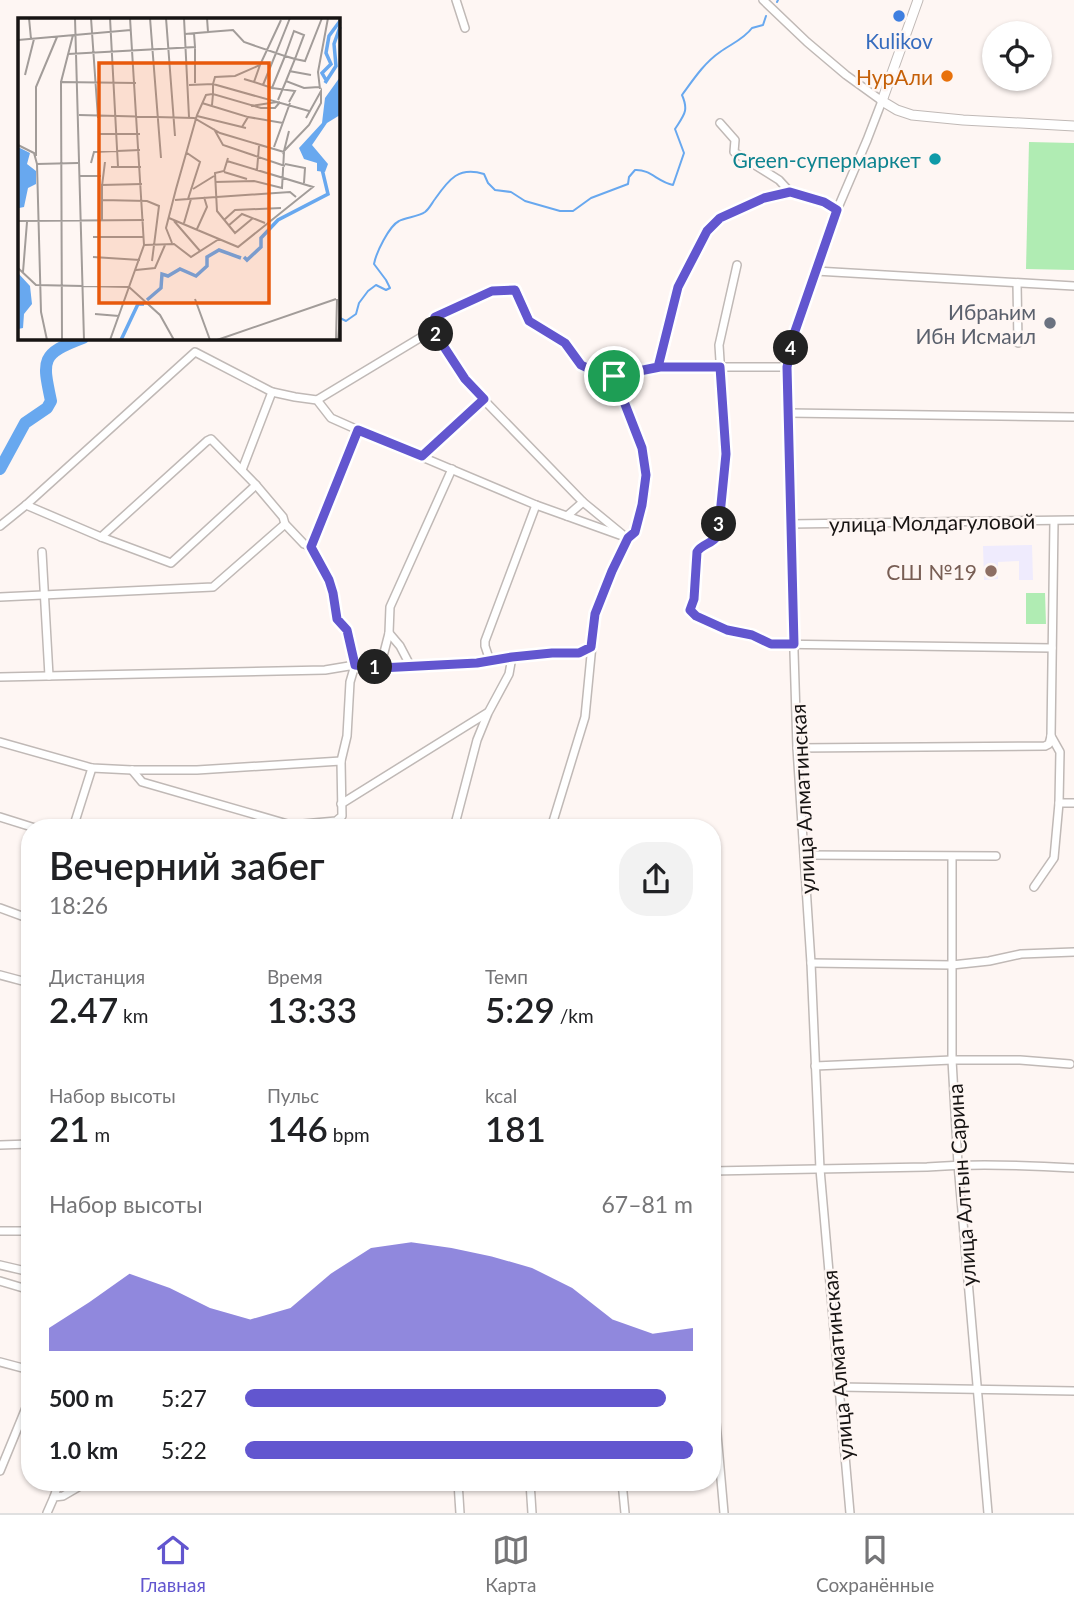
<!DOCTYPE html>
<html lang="ru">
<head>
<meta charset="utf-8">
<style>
  :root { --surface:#fff; --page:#f2f2f2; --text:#202124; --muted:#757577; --line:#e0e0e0; --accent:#6256cf }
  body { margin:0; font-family:Lato,sans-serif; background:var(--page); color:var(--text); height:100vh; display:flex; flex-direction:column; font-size:26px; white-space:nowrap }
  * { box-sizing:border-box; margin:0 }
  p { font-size:23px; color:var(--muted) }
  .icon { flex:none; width:38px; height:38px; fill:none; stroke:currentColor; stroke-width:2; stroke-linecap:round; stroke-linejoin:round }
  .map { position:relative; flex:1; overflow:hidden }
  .drawer { position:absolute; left:21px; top:819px; width:700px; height:672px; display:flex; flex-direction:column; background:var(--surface); border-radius:28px; box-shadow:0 2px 5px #0004 }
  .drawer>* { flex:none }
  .controls { position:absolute; left:982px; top:21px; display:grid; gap:14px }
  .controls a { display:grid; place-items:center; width:70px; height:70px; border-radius:50%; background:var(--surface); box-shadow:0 2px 5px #0004; font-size:35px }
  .pin { position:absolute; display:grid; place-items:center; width:60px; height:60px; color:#fff; margin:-30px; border:4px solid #fff; border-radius:50%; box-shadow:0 2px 7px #0007 }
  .km { position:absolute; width:35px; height:35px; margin:-18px; border-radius:50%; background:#222; color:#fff; font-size:19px; line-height:35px; text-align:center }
  .round { display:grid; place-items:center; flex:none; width:74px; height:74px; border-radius:28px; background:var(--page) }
  .head { display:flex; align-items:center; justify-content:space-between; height:119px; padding:0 28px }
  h1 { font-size:38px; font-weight:600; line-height:52px }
  .metrics { display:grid; grid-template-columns:repeat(3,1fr); gap:10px; height:119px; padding:7px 28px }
  .metrics div { display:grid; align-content:center }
  .metrics b { font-size:35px; font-weight:600 }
  .metrics small { font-size:19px; font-weight:400 }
  .metrics p { font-size:19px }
  .chart { height:196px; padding:14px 28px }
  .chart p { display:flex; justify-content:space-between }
  .chart svg { width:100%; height:126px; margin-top:7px; fill:var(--accent); opacity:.7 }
  ul { padding:0 28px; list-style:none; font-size:23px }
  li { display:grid; grid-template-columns:112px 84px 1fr; align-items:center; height:52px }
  li i { height:18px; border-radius:9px; background:var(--accent) }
  .dock { display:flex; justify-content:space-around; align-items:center; height:98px; border-top:2px solid var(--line); background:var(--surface); font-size:19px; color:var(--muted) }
  .dock a { display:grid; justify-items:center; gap:4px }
  .dock .on { color:var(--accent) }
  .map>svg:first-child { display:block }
  .education { fill:#efebfd }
  .green { fill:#b0ecb3 }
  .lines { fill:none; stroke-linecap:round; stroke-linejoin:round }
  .stream { stroke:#68a8ef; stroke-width:2 }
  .river { stroke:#68a8ef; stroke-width:12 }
  .minor-casing { stroke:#c0b9b6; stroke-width:10 }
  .major-casing { stroke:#c0b9b6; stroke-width:11 }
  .minor { stroke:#fff; stroke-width:7 }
  .major { stroke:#fff; stroke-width:9 }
  .route-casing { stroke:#fff; stroke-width:14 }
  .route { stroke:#6256cf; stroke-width:9 }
  .shop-dot { fill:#3f7fe0; stroke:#fef6f3; stroke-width:2.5 }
  .food-dot { fill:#e8710a; stroke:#fef6f3; stroke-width:2.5 }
  .culture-dot { fill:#0f9aa8; stroke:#fef6f3; stroke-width:2.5 }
  .worship-dot { fill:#6b7280; stroke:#fef6f3; stroke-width:2.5 }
  .education-dot { fill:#8d6e63; stroke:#fef6f3; stroke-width:2.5 }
  .labels { text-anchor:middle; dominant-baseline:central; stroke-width:5; stroke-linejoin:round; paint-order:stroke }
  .shop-label { font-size:21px; fill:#366cbe; stroke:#fef6f3 }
  .food-label { font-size:21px; fill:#c56008; stroke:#fef6f3; text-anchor:end }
  .culture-label { font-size:21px; fill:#0d838f; stroke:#fef6f3; text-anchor:end }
  .worship-label { font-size:21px; fill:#5b616d; stroke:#fef6f3; text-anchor:end }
  .street-label { font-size:21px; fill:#171413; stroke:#fef6f3 }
  .education-label { font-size:21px; fill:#785e54; stroke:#fef6f3; text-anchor:end }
  .inset-river { fill:none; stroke:#68a8ef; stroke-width:3.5 }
  .inset-road { fill:none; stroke:#a29c99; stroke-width:2 }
  .view { fill:#e8590c; fill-opacity:0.15; stroke:#e8590c; stroke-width:3.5 }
  .inset-edge { fill:none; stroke:#171413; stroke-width:3.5 }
</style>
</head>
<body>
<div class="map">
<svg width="1074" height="1513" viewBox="0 0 1074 1513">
  <rect width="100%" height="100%" fill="#fef6f3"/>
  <!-- education -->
  <path class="education" d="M1032,545l1,35h-14v-19l-21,1v17l-14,1 -1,-34z"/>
  <!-- green -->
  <g class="green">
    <path d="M1029,142l45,1v127l-48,-1z"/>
    <path d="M1026,593h19l1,31h-20z"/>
  </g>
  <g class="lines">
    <!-- stream -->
    <g class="stream">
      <path d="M777,2l1,-2"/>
      <path d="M338,317l8,4 10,-7 3,-11 9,-12 8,-6 10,5 4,-2 -4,-8 -12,-16c2,-11 15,-38 25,-43 7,-4 19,-4 26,-9 4,-3 7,-9 10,-13 14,-20 24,-33 49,-25l4,9 7,7 16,2 14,9 35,10h13l18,-13 37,-14 1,-7 6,-7c15,-1 23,12 38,15l11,-32 -9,-24c9,-14 14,-18 7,-34 11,-15 22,-32 38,-43 11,-8 24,-13 32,-24l11,-3 3,-9"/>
    </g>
    <!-- river -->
    <path class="river" d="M0,469l25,-46 22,-15 4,-7c-9,-42 -10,-47 32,-63"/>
    <!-- minor casing -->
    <g class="minor-casing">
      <g id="minor">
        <path d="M456,0l9,28"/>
        <path d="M763,0l44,42 39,33 36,26 -15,39 -30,70 -43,124 -7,33 3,157 7,224 14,215 9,206 30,344"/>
        <path d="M720,123l15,17 -1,12 45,28 11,12"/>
        <path d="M737,265l-18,80 7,109 -8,81c-5,9 -17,9 -21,17l-3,47 -4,11 1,3 36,17 26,5 18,9 281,4"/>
        <path d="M816,271l258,15"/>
        <path d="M1017,283l1,60"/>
        <path d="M433,330v-8l2,-5 57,-26 23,-1 14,31 36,22 16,22 15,7 18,4 46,-9h127"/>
        <path d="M433,330l32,49 18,20 100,103 39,32"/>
        <path d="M658,367l20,-80 29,-56 13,-13 44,-20 26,-6 34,10 13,8"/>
        <path d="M317,400l116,-70"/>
        <path d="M788,413l286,4"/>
        <path d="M422,456l61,-57"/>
        <path d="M242,470l30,-78"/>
        <path d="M26,505l75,32 70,26 85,-78"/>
        <path d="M567,516l16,-14"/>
        <path d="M790,524l284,-4"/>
        <path d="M0,526l26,-21 169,-153 77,40 23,5 22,3 14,18 27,12 178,75 92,33"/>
        <path d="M101,537l106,-96 4,-2 45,46 27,32 2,7 19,20 7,3 18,33 4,12 4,27 10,11 8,35 -5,17 -3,54 -6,25 1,55 -6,5 -44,4 -6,3"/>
        <path d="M311,547l47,-117"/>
        <path d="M42,552l7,124"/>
        <path d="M0,597l213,-10 72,-63"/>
        <path d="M490,661l-5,-15v-5l51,-136"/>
        <path d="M411,667l-11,-21 -11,-13 1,-26 62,-138"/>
        <path d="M380,668l9,-35"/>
        <path d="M0,677l325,-7 30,-5 25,3 97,-5 35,-6"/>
        <path d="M0,742l92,26 40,2h65l144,-9"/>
        <path d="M797,748l248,-2 4,-2 2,-8 3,-215"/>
        <path d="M132,770l10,12 149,43"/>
        <path d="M1059,803h15"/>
        <path d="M341,804l146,-91"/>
        <path d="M0,817l35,11"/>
        <path d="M73,828l19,-60"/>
        <path d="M454,828l23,-88 11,-27 21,-39 3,-17 40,-4h27l12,-6"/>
        <path d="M551,828l34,-111 10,-103 17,-43 16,-33 7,-6 11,-57 -4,-27 -28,-72"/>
        <path d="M804,855l192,1"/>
        <path d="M952,857v203l6,104 30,349"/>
        <path d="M1034,887l20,-29 5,-55 1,-51 -9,-16"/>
        <path d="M0,908l30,11"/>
        <path d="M811,963l141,2 37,-4 32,-7 53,-2"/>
        <path d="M0,975l30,8"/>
        <path d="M815,1066l137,-6h68l50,4"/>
        <path d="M0,1145l30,-1"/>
        <path d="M712,1171l215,-4c49,-4 98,-2 147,1"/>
        <path d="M0,1231h30"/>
        <path d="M0,1265l30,7"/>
        <path d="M0,1281l30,9"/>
        <path d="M0,1362l30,8"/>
        <path d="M712,1377l12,136"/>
        <path d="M839,1387l235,4"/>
        <path d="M0,1471l30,-73"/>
        <path d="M458,1482l2,31"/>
        <path d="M530,1482l2,31"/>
        <path d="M622,1482l3,31"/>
        <path d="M54,1497l5,-15"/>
        <path d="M47,1513l7,-16 9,-1 24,-14"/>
      </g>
    </g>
    <!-- major casing -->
    <g class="major-casing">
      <path id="major" d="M918,0l-36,101 15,9 15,5 51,5 111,6"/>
    </g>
    <!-- minor -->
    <use href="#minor" class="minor"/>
    <!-- major -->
    <use href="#major" class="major"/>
  </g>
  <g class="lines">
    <!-- route casing -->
    <g class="route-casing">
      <path id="route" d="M614,376l28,72 4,27 -4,30 -7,27 -7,6 -16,33 -17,43 -4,33 -12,6h-27l-40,4 -35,6 -97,5 -25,-3 -8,-35 -10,-11 -4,-26 -4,-13 -18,-33 47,-117 64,26 62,-57 -19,-20 -32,-49v-8l2,-5 57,-26 23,-1 14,31 36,22 16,22 15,7 18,4 46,-9h60l6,87 -8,81c-5,9 -17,9 -21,17l-3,47 -4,11 6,6 31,14 25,5 19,9h23l-7,-277 7,-33 43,-124 -13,-8 -34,-10 -26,6 -44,20 -13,13 -29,56 -20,80 -44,9"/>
    </g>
    <!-- route -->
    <use href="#route" class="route"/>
  </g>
  <!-- markers -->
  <circle class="shop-dot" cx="899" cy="16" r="7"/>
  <circle class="food-dot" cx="947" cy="76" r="7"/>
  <circle class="culture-dot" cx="935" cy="159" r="7"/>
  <circle class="worship-dot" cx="1050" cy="323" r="7"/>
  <circle class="education-dot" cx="991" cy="571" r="7"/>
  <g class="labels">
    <!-- shop labels -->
    <g class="shop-label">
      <text x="899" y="40">Kulikov</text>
    </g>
    <!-- food labels -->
    <g class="food-label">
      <text x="933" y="76">НурАли</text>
    </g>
    <!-- culture labels -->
    <g class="culture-label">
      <text x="921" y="159">Green-супермаркет</text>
    </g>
    <!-- worship labels -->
    <g class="worship-label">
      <text x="1036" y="311">Ибраһим<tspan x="1036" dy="24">Ибн Исмаил</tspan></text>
    </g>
    <!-- street labels -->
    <g class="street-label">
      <text transform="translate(932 522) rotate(-1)">улица Молдагуловой</text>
      <text transform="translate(802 799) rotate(-93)">улица Алматинская</text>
      <text transform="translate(961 1185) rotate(-94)">улица Алтын Сарина</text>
      <text transform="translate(837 1365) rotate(-95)">улица Алматинская</text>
    </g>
    <!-- education labels -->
    <g class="education-label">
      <text x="977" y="571">СШ №19</text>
    </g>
  </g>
  <!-- overview -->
  <g transform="translate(18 18)">
    <rect width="322" height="322" fill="#fef6f3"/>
    <path d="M322,59v38l-13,8 -15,22 16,19 -3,8 -8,-1v-8l-13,-4 -5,-11 23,-25 3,-25zM0,129l12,6 -3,11 9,7v13l-8,4 -4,19 -5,1zM0,255l12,13 2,18 -8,10 -1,14 -5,1z" fill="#68a8ef"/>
    <path class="inset-river" d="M308,62l-4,-7 9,-9 -5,-11 3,-17 11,-15M307,65l11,-17 -2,-22 6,-17M226,239l3,3 14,-13v-9l17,-18 50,-26 -6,-25M129,282l14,-12 1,-14 6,2 12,-7 16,7 11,-10v-9l12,-7 22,8M103,322l17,-36h6"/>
    <path class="inset-road" d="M11,0l2,21M57,0l9,322M73,0l7,100M92,0l8,149M112,0l14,227 -15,42 31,28 14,25M132,0l11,140M148,0l9,118M166,0l5,99M263,2l-21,45 -25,11 -20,1 -2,7 96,27M190,14l25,-2 11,12 32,11 14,-35M167,16l23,-2 -1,-14M0,22l113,-10M177,29v36M50,36l127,-7 -1,-14M271,53l22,4M7,57l9,-36M226,61l10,3 6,-17M268,63l9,-22 -10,-3 9,-25 10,4 -9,24 10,2 17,-43M43,64l12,-47M236,64l18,6 13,-32 -9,-3 -13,32M254,70l23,3 -6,11M302,71l-2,-17 10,-54M260,82l8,-19 18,7 15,-1M184,85l46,14 -6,10M194,87l1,-11 48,14h14l5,-6M233,88l26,-4M61,97l115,3 26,15 64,19M179,98l49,12M230,99l35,6M196,111l9,16 62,21M271,113l-5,20 25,-26 12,-22v-12l-15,27M81,116h41M0,127l16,8 3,11 41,-1M256,129l16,-44M18,138v-69l21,-50M210,140l-4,13 -9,2 2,38 18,22 18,-15M73,145l3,-11 46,-2M19,146l4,148 6,28M267,146l20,4 -1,15M93,149h30M239,152l2,-24M206,154l23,7M61,158h22M197,164l39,-1 28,7 2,-36M84,168l3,-24M175,171l21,-13M170,181l102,-7 6,5M84,182l45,1 12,5 -7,55M157,182l13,-1 12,-37 -13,-9M151,200l69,29 75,-60 -86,-26M84,202v-35l40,-1M206,202l11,-10 46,-2M0,203l126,-1M156,203l26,30M166,205l7,-24M210,208l14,-12 23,9M179,211l10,-22 -3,-10M75,219h51M154,225l-6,-15 10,-39 21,-74 9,-20 7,-1v-10l-24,1M126,227l30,-1 17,13 28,-18M75,239l47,3M0,250l18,17 93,2 -19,53M118,252l19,-2 10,-23M5,254l4,-50M177,281l15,41M77,296l24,2M20,322h51M44,322l-1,-258 75,1M199,322l119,-41M318,322l1,-41M320,322l2,-23"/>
    <path class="view" d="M81,45h170v240h-170z"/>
    <rect width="322" height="322" class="inset-edge"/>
  </g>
</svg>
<div class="controls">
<a><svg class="icon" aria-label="locate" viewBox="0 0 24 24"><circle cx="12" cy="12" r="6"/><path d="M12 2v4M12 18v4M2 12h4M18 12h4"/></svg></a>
</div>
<div class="pin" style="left:614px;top:376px;background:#1e9e55"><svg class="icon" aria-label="arrive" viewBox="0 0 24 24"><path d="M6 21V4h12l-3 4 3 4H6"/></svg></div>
<b class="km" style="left:375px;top:667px">1</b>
<b class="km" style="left:436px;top:334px">2</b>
<b class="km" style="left:719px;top:524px">3</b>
<b class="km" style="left:791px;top:348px">4</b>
<section class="drawer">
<div class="head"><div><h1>Вечерний забег</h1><p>18:26</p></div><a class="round"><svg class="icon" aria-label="share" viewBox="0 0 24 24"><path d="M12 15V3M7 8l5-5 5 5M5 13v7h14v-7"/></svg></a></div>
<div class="metrics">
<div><p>Дистанция</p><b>2.47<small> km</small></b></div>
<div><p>Время</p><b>13:33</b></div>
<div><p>Темп</p><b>5:29<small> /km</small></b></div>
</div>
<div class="metrics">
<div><p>Набор высоты</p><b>21<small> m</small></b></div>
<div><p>Пульс</p><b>146<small> bpm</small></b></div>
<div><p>kcal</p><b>181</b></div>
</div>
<div class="chart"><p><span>Набор высоты</span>67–81 m</p>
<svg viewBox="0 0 160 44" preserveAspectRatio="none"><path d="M0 44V36L10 27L20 17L30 22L40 29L50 33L60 29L70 17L80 8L90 6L100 8L110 11L120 15L130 22L140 33L150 38L160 36V44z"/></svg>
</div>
<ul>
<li><b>500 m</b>5:27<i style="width:94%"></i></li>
<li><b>1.0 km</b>5:22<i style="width:100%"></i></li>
</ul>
</section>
</div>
<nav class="dock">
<a class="on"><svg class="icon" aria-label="home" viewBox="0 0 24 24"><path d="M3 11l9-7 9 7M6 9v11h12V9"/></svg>Главная</a>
<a><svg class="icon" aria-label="map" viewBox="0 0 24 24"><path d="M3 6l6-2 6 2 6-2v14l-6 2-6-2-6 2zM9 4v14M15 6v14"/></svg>Карта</a>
<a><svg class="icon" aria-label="saved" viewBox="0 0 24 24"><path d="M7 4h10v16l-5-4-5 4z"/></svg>Сохранённые</a>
</nav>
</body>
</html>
